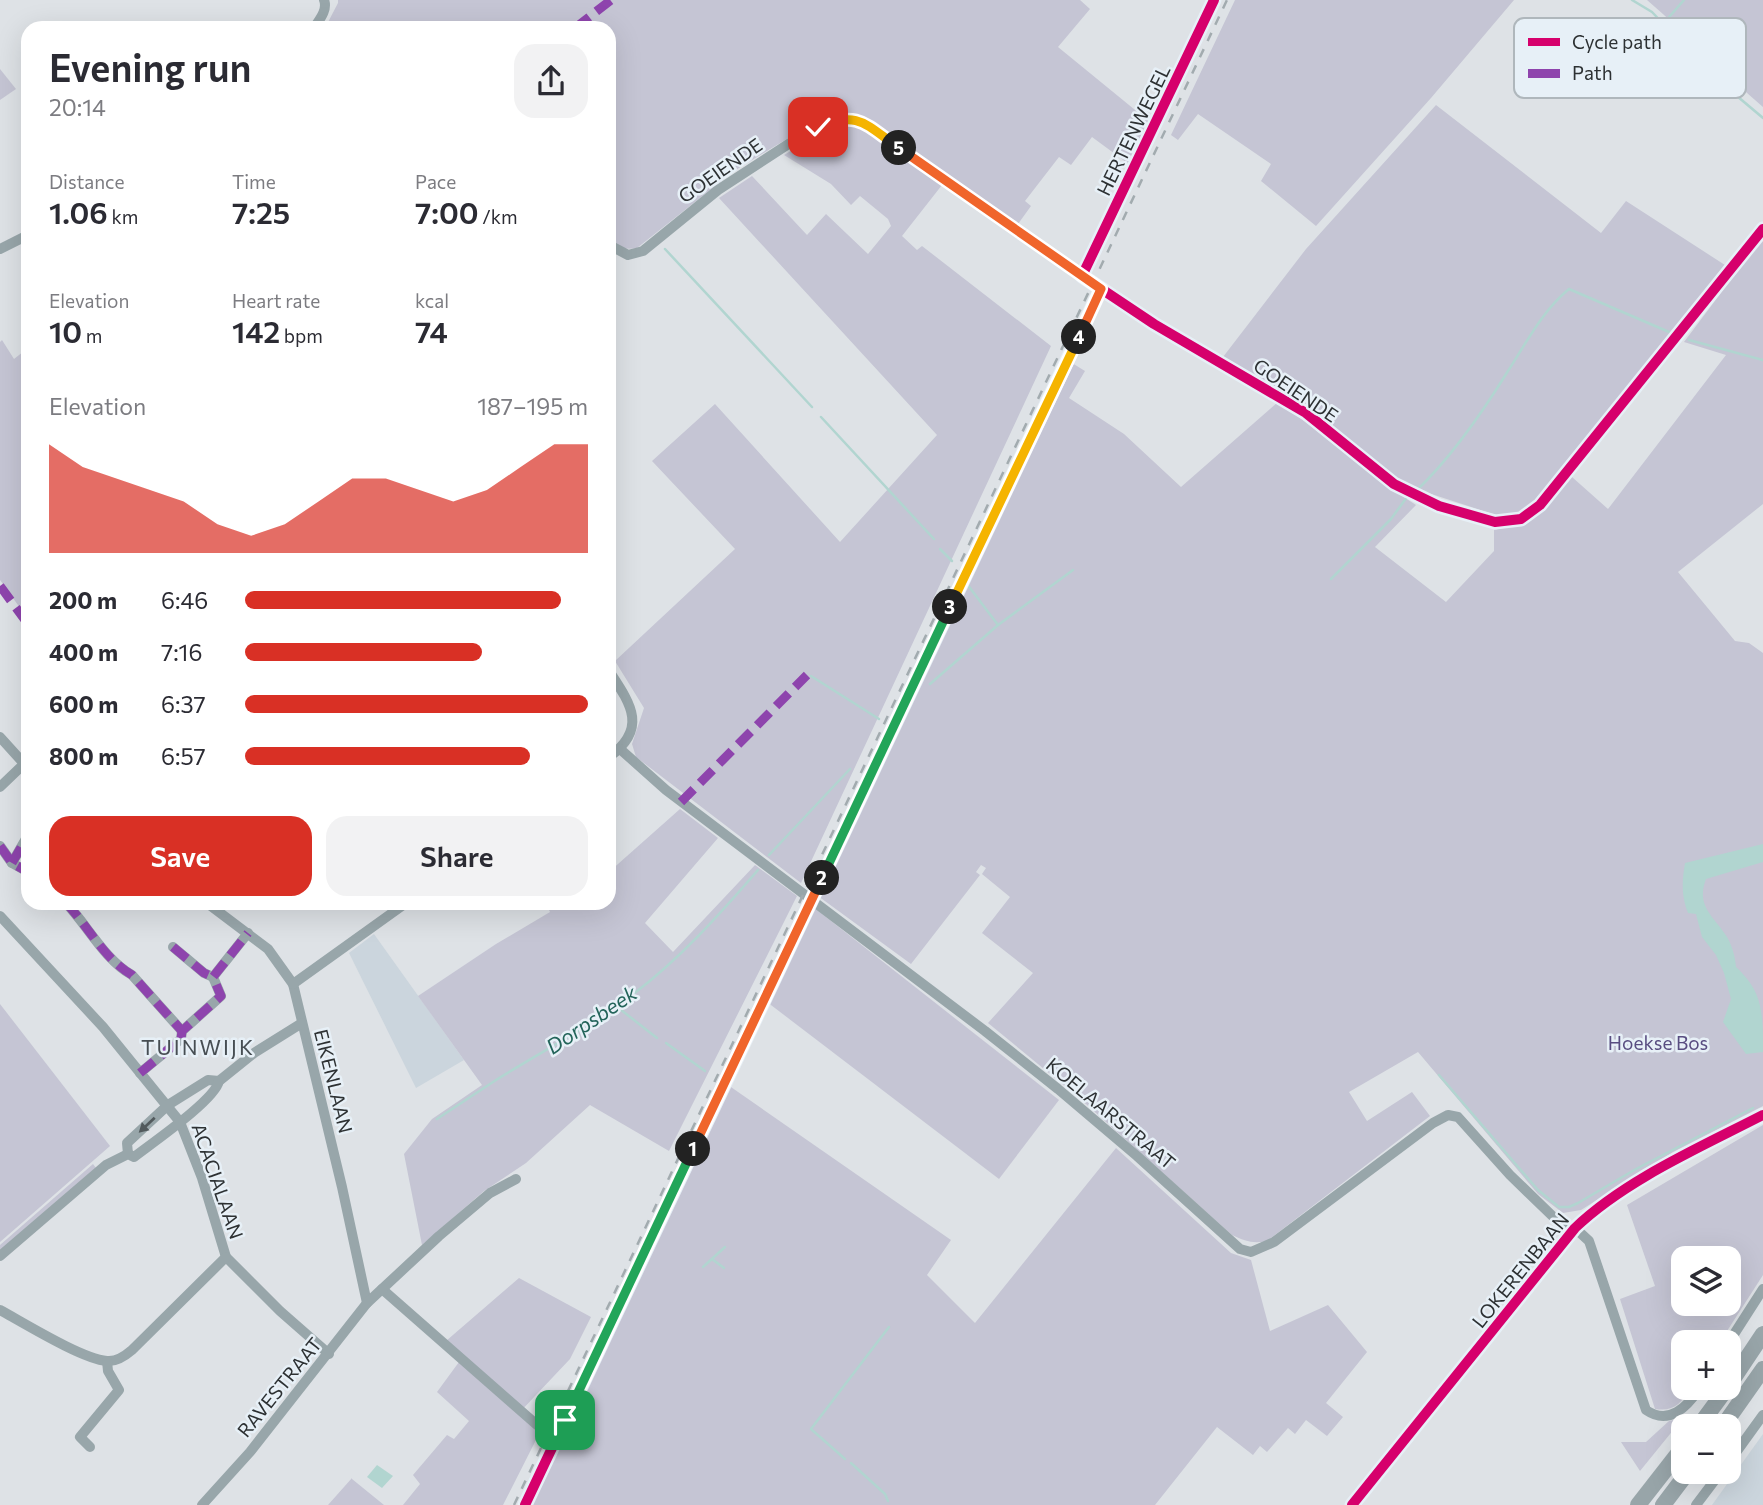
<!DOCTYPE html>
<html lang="en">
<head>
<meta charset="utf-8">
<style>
  :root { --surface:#fff; --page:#f2f2f3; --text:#2b2b33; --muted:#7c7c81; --accent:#d93025 }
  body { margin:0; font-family:Commissioner,sans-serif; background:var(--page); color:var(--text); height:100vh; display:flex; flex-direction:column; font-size:26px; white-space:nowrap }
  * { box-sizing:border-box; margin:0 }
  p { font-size:23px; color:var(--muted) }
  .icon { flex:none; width:38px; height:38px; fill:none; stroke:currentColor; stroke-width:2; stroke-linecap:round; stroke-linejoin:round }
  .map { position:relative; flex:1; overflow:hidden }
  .sheet { position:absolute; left:21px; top:21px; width:595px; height:889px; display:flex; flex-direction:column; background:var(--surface); border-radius:21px; box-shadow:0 7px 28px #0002 }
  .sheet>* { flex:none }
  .fabs { position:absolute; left:1671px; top:1246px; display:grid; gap:14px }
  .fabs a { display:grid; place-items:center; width:70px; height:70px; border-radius:14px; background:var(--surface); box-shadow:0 7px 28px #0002; font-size:35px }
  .pin { position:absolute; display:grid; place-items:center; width:60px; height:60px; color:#fff; margin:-30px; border-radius:14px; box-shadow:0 4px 10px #0006 }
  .km { position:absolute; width:35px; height:35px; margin:-18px; border-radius:50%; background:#222; color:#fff; font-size:19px; line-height:35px; text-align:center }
  .round { display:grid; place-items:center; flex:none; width:74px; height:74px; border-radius:21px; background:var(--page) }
  .head { display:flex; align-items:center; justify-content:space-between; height:119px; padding:0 28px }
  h1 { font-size:38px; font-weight:600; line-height:52px }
  .stats { display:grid; grid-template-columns:repeat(3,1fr); gap:10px; height:119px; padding:7px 28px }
  .stats div { display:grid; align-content:center }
  .stats b { font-size:30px; font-weight:600 }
  .stats small { font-size:19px; font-weight:400 }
  .stats p { font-size:19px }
  .chart { height:196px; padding:14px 28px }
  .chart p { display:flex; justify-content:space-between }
  .chart svg { width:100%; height:126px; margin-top:7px; fill:var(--accent); opacity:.7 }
  .primary-button { display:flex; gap:14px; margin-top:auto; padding:14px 28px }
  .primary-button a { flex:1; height:80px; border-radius:21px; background:var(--accent); color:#fff; font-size:28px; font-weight:600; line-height:80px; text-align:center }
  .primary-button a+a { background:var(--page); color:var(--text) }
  ul { padding:0 28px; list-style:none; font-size:23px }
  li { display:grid; grid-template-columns:112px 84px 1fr; align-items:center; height:52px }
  li i { height:18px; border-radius:9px; background:var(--accent) }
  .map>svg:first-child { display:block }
  .built { fill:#cbd5dd }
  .green { fill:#c5c5d4; fill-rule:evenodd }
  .water { fill:#b1d5d0 }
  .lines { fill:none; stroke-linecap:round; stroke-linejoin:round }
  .stream { stroke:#b1d5d0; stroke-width:2.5 }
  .minor { stroke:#98a6aa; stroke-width:10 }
  .tertiary { stroke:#98a6aa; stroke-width:12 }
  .trunk { stroke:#98a5a9; stroke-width:16 }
  .rail { stroke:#a2abaf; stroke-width:2.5; stroke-dasharray:9 9; stroke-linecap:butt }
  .quiet { stroke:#8e44ad; stroke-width:9; stroke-dasharray:18 9; stroke-linecap:butt }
  .cycleway-casing { stroke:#e7f0f7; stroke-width:15 }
  .cycleway { stroke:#d6006c; stroke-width:10 }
  .oneway { fill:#525a5d }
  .split-1-casing { stroke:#fff; stroke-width:14 }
  .split-2-casing { stroke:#fff; stroke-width:14 }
  .split-3-casing { stroke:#fff; stroke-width:14 }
  .split-4-casing { stroke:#fff; stroke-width:14 }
  .split-5-casing { stroke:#fff; stroke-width:14 }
  .split-6-casing { stroke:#fff; stroke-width:14 }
  .split-1 { stroke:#22a559; stroke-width:9 }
  .split-2 { stroke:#f0652b; stroke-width:9 }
  .split-3 { stroke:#22a559; stroke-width:9 }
  .split-4 { stroke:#f5b400; stroke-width:9 }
  .split-5 { stroke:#f0652b; stroke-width:9 }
  .split-6 { stroke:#f5b400; stroke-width:9 }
  .labels { text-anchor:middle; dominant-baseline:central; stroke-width:5; stroke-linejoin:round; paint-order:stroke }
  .street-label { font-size:19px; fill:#2d3133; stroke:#e7f0f7 }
  .park-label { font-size:19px; fill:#594d81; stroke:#e7f0f7 }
  .water-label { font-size:21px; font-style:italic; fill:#23645a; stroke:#e7f0f7 }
  .neighbourhood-label { font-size:21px; letter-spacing:2px; fill:#474e53; stroke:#e7f0f7 }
  .key { fill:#e7f0f7; stroke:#afb7bc; stroke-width:2 }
  .key-label { font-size:19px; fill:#2d3133 }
</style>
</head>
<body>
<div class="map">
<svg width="1763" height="1505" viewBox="0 0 1763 1505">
  <rect width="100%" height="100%" fill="#dee2e6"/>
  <!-- built -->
  <g class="built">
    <path d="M374,934l90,126 -48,28 -67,-135z"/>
    <path d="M1763,1434v71h-51z"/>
  </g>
  <!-- green -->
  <g class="green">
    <path d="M338,0h742l10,9 -32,38 93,76 -21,42 -38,-28 -21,28 -12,-8 -34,44 6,5 -13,18 -149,-104 -12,-6 -19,1 -38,16 -66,40 -97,77c-13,2 -20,0 -28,-10v-210h-284l13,-25z"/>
    <path d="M1235,0h279l-83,98 -115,128 -55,-45 10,-17 -73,-50 -20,26 -7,-5z"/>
    <path d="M1647,0h116v107c-40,-34 -76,-73 -116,-107z"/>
    <path d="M0,69l16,20 -16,11z"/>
    <path d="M1436,105l165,128 25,-32 102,66 -186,230 -19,15 -24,4 -77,-25 -18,-8 -20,-14 -77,-62 -84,-50 83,-108z"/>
    <path d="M850,124l8,2 84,59 -40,51 15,14 5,-4 129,100 -250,537 -165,-126 -4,-13 12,-36 -29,-47 120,-112 -83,-88 63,-57 125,138 97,-107 -218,-237 33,-22 55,59 19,-21 42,40 23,-28 -3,-7 -28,-23 -9,9 -20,-21 -47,-29 40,-24z"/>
    <path d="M1763,237v267l-85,68 57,69 14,2 14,10v453l-90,46 -92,58 -18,3 -25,-19 -120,-142 -69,40 18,29 45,-29 18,24 -163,125c-14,3 -22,0 -35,-6l-155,-139 -89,-73 45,-50 -51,-40 28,-36 -28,-23 4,-6 -5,-3 -5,7 4,3 -69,89 -93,-68 254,-533 13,8 -16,27 55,36 57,53 97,-85c47,32 89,73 138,103l-41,42 71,55 48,-51v-21l29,-7 16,-10 33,-36 36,32 118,-154 -42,-13z"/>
    <path d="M2,340l12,19 14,-11v271l-28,-39v-238z"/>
    <path d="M680,809l38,29 -73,85 28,29 82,-87 42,31 -128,255 -79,-46 -64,58 -42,28 -62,54 -18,-91 28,-35 50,-34 -64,-89 78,-52 54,-32 -1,-2 4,-3 2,1 7,-5h47v-31z"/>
    <path d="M812,906l247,194 -60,79 -232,-177z"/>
    <path d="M0,1004l110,142 -110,96z"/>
    <path d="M728,1085l223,155 -24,35 48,48 141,-175 115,105 20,7 19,71 58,-26 39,47 -41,51 17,14 -16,19 -21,-16 -11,14 -7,-6 -21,24 -7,-6 -7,9 -36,-28 -62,78h-628z"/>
    <path d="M1763,1125v150l-43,67h-36v46h7c-10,15 -17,24 -36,21l-35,-110 35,-13 -28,-81zM1684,1258h45v46h-45z"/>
    <path d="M93,1164l3,4 -96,83v-6z"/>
    <path d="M519,1278l72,39 -21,42 -51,54 21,19 -37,73h-100l17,-21 -7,-9 34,-40 7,4 15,-18 -32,-29 22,-30 -13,-21z"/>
    <path d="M1683,1418l-43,53 -19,-29h25l23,-21z"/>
    <path d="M352,1478v1l32,26h-56z"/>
  </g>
  <!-- water -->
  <g class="water">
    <path d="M1763,844v18l-57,17c-10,26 6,36 19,55 7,10 10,22 11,33 27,25 27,45 27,85l-17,2 -23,-32 8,-23 -7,-26 -8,-18 -14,-18 -6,-23 -8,-1c-7,-18 -6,-32 -3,-50z"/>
    <path d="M377,1465l16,11 -11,12 -15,-11z"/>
  </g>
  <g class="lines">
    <!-- stream -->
    <g class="stream">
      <path d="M1632,0l20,12 60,63 51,43"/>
      <path d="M1663,24l21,-24"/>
      <path d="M665,249l147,158"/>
      <path d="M1689,340l74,20"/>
      <path d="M821,417l113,122"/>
      <path d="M1416,491c36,-34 66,-78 92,-120 18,-28 35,-61 61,-82l107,46"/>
      <path d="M940,549l12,12"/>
      <path d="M1331,579l60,-60 16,-22"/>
      <path d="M967,584l31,41"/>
      <path d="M811,676l68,43"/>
      <path d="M930,684l68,-59 75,-55"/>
      <path d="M769,855l81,-86"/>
      <path d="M616,1006l41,32"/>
      <path d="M666,1043l39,28"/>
      <path d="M1439,1075l99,115 21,17h10l9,-4 58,-34 117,-61"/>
      <path d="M437,1119c20,-13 39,-26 59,-39 45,-28 93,-53 136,-85 47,-35 88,-81 126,-125"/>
      <path d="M712,1259l12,9"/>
      <path d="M703,1267l22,-20"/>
      <path d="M845,1459l-34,-30 78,-102"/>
      <path d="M851,1463l34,31 3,7"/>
    </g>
    <!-- minor -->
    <g class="minor">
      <path d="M314,28c5,-8 14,-18 10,-28"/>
      <path d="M609,245l19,10 15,-4 75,-61 72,-47 28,-16 19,-8 12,-1 11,3 280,195 166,97 88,71 45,22 56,16"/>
      <path d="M0,249l28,-14"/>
      <path d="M609,671c21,32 40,57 0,86"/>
      <path d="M0,737l28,31"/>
      <path d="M620,749l46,41 319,241 73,58 79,67 103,93 11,3 23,-10 159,-119 15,-8 10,2 52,58 61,59"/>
      <path d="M0,787l24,-23"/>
      <path d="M0,846l12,17 16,9"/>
      <path d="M12,863l15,-26"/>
      <path d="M66,903c22,23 38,56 66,72l50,56"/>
      <path d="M207,903l61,46 25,35 49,203 25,116"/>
      <path d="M0,916l103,111 77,95 22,56 24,79 54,54 49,43"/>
      <path d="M173,947l31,26 9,4"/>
      <path d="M293,984l113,-81"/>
      <path d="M140,1073l41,-34 1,-8 39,-35 -8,-19 35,-44"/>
      <path d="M128,1154l-1,-11 41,-38 40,-25 11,1"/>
      <path d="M1575,1228l14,13 57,169c23,16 41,-3 54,-22"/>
      <path d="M0,1256l106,-91 22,-11 6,3c18,-14 81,-57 85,-76l35,-28 48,-30"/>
      <path d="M382,1289l155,136"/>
      <path d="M0,1310c24,13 82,49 107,51 9,1 18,-5 25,-11l94,-93"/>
      <path d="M1729,1342l34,-53"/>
      <path d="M90,1447l-10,-10 39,-47 -11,-19 -1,-10"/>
      <path d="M1729,1462l34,-47"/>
      <path d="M202,1505l48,-53 117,-149 72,-67 51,-43 26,-14"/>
      <path d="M1696,1505l25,-33"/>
    </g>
    <!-- tertiary -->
    <path class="tertiary" d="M1352,1505l223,-277c50,-48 126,-81 188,-113"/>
    <!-- trunk -->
    <g class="trunk">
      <path d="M1729,1385l34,-51"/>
      <path d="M1699,1426l28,-38"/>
      <path d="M1723,1426l40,-57"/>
      <path d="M1638,1505l46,-59"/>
      <path d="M1663,1505l25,-33"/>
    </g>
    <!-- rail -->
    <path class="rail" d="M514,1505l713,-1505"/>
    <!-- quiet -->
    <g class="quiet">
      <path d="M575,28l36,-28"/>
      <path d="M0,586l28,38"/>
      <path d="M681,802l126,-127"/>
      <path d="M0,846l12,17 16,9"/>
      <path d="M12,863l15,-26"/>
      <path d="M66,903c22,23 38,56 66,72l50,56"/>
      <path d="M173,947l31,26 9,4"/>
      <path d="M140,1073l41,-34 1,-8 39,-35 -8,-19 35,-44"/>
    </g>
    <!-- cycleway casing -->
    <g class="cycleway-casing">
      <g id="cycleway">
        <path d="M1214,0l-132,276 72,48 152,89 88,71 45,22 56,16 26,-3 19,-14 223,-276"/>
        <path d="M525,1505l576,-1216"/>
        <path d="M1352,1505l223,-277c50,-48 126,-81 188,-113"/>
      </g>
    </g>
    <!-- cycleway -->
    <use href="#cycleway" class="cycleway"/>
  </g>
  <!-- one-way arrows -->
  <defs><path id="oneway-solid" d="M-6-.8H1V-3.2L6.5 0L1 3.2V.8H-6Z" transform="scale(1.75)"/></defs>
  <use class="oneway" href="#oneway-solid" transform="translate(147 1125) rotate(137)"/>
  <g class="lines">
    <!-- split-1 casing -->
    <g class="split-1-casing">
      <path id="split-1" d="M565,1420l128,-271"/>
    </g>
    <!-- split-2 casing -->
    <g class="split-2-casing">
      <path id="split-2" d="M693,1149l129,-271"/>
    </g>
    <!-- split-3 casing -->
    <g class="split-3-casing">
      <path id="split-3" d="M822,878l128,-271"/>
    </g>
    <!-- split-4 casing -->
    <g class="split-4-casing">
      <path id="split-4" d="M950,607l129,-270"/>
    </g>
    <!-- split-5 casing -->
    <g class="split-5-casing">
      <path id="split-5" d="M899,148l202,141 -22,48"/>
    </g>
    <!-- split-6 casing -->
    <g class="split-6-casing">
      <path id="split-6" d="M818,127c41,-17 48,-2 81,21"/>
    </g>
    <!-- split-1 -->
    <use href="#split-1" class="split-1"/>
    <!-- split-2 -->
    <use href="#split-2" class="split-2"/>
    <!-- split-3 -->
    <use href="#split-3" class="split-3"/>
    <!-- split-4 -->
    <use href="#split-4" class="split-4"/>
    <!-- split-5 -->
    <use href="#split-5" class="split-5"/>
    <!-- split-6 -->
    <use href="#split-6" class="split-6"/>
  </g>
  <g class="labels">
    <!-- street labels -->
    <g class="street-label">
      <text transform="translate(1133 130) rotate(-64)">HERTENWEGEL</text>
      <text transform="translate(720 170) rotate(-35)">GOEIENDE</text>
      <text transform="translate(1296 390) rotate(34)">GOEIENDE</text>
      <text transform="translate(334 1081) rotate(76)">EIKENLAAN</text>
      <text transform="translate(1111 1113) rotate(40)">KOELAARSTRAAT</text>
      <text transform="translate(218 1181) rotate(71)">ACACIALAAN</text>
      <text transform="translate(1520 1270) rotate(-51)">LOKERENBAAN</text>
      <text transform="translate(279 1387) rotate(-51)">RAVESTRAAT</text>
    </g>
    <!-- park labels -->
    <g class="park-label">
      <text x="1658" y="1042">Hoekse Bos</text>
    </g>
    <!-- water labels -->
    <g class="water-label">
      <text transform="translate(591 1019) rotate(-34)">Dorpsbeek</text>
    </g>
    <!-- neighbourhood labels -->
    <g class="neighbourhood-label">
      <text x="198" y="1046">TUINWIJK</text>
    </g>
  </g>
  <!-- legend -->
  <rect x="1514" y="18" width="232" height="80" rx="10" class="key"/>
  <rect x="1528" y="38" width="32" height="8" fill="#d6006c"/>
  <rect x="1528" y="69" width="32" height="9" fill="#8e44ad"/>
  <g class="key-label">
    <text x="1572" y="49">Cycle path</text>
    <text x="1572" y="80">Path</text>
  </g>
</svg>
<div class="fabs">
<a><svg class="icon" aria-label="layers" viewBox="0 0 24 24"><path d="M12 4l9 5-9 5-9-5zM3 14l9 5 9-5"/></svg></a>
<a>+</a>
<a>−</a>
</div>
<div class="pin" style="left:565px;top:1420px;background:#1e9e55"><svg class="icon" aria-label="arrive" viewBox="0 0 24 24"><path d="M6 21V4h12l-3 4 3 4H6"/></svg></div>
<div class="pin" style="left:818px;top:127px;background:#d93025"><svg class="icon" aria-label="check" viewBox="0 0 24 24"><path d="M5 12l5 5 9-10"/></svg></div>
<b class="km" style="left:693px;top:1149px">1</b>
<b class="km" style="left:822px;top:878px">2</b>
<b class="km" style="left:950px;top:607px">3</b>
<b class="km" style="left:1079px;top:337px">4</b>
<b class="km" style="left:899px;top:148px">5</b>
<section class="sheet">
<div class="head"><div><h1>Evening run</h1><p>20:14</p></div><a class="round"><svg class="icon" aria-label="share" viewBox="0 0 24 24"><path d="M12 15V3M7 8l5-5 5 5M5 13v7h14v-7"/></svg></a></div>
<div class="stats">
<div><p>Distance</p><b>1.06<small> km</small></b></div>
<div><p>Time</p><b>7:25</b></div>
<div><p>Pace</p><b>7:00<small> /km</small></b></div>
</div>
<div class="stats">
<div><p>Elevation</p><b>10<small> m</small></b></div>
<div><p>Heart rate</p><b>142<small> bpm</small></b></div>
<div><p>kcal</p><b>74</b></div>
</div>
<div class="chart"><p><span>Elevation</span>187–195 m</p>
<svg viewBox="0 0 160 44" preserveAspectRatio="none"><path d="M0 44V6L10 14L20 18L30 22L40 26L50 34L60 38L70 34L80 26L90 18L100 18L110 22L120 26L130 22L140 14L150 6L160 6V44z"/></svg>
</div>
<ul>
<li><b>200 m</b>6:46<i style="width:92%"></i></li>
<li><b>400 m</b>7:16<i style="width:69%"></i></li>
<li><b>600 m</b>6:37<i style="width:100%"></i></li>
<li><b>800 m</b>6:57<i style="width:83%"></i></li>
</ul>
<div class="primary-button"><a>Save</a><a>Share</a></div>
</section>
</div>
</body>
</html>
